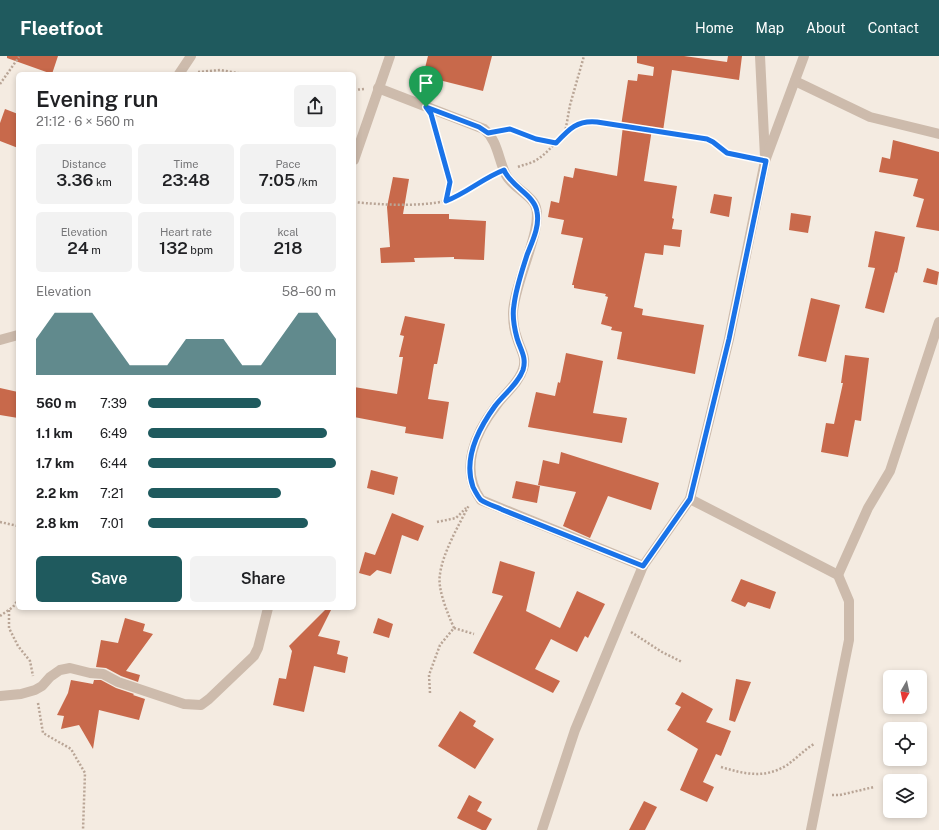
<!DOCTYPE html>
<html lang="en">
<head>
<meta charset="utf-8">
<style>
  :root { --surface:#fff; --page:#f2f2f2; --text:#202124; --muted:#757577; --accent:#1f5a5e }
  body { margin:0; font-family:"Public Sans",sans-serif; background:var(--page); color:var(--text); height:100vh; display:flex; flex-direction:column; font-size:15px; white-space:nowrap }
  * { box-sizing:border-box; margin:0 }
  p { font-size:13px; color:var(--muted) }
  .icon { flex:none; width:22px; height:22px; fill:none; stroke:currentColor; stroke-width:2; stroke-linecap:round; stroke-linejoin:round }
  .map { position:relative; flex:1; overflow:hidden }
  .sheet { position:absolute; left:16px; top:16px; width:340px; height:538px; display:flex; flex-direction:column; background:var(--surface); border-radius:6px; box-shadow:0 2px 6px #0003 }
  .sheet>* { flex:none }
  .needle { width:26px; rotate:189deg }
  .fabs { position:absolute; left:883px; top:614px; display:grid; gap:8px }
  .fabs a { display:grid; place-items:center; width:44px; height:44px; border-radius:6px; background:var(--surface); box-shadow:0 2px 6px #0003; font-size:20px }
  .pin { position:absolute; display:grid; place-items:center; width:34px; height:34px; color:#fff; margin:-41px -17px; border-radius:50% 50% 50% 0; rotate:-45deg; box-shadow:0 0 4px #0007 }
  .pin .icon { rotate:45deg }
  .round { display:grid; place-items:center; flex:none; width:42px; height:42px; border-radius:6px; background:var(--page) }
  .head { display:flex; align-items:center; justify-content:space-between; height:68px; padding:0 20px }
  h1 { font-size:22px; font-weight:600; line-height:30px }
  .metrics { display:grid; grid-template-columns:repeat(3,1fr); gap:6px; height:68px; padding:4px 20px }
  .metrics div { display:grid; align-content:center; border-radius:6px; background:var(--page); text-align:center }
  .metrics b { font-size:17px; font-weight:600 }
  .metrics small { font-size:11px; font-weight:400 }
  .metrics p { font-size:11px }
  .chart { height:112px; padding:8px 20px }
  .chart p { display:flex; justify-content:space-between }
  .chart svg { width:100%; height:72px; margin-top:4px; fill:var(--accent); opacity:.7 }
  .primary-button { display:flex; gap:8px; margin-top:auto; padding:8px 20px }
  .primary-button a { flex:1; height:46px; border-radius:6px; background:var(--accent); color:#fff; font-size:16px; font-weight:600; line-height:46px; text-align:center }
  .primary-button a+a { background:var(--page); color:var(--text) }
  ul { padding:0 20px; list-style:none; font-size:13px }
  li { display:grid; grid-template-columns:64px 48px 1fr; align-items:center; height:30px }
  li i { height:10px; border-radius:5px; background:var(--accent) }
  header { display:flex; align-items:center; gap:24px; box-sizing:border-box; height:56px; padding:0 20px; background:var(--accent); color:#fff }
  header strong { font-size:19px }
  nav { display:flex; gap:22px; margin-inline-start:auto; font-size:14px }
  .map>svg:first-child { display:block }
  .building { fill:#c8694b }
  .lines { fill:none; stroke-linecap:round; stroke-linejoin:round }
  .path { stroke:#b9a596; stroke-width:2.5; stroke-dasharray:2 2; stroke-linecap:butt }
  .minor { stroke:#cdbbac; stroke-width:10 }
  .route-casing { stroke:#fff; stroke-width:8 }
  .route { stroke:#1a73e8; stroke-width:5 }
</style>
</head>
<body>
<header>
<strong>Fleetfoot</strong>
<nav><a>Home</a><a>Map</a><a>About</a><a>Contact</a></nav>
</header>
<div class="map">
<svg width="939" height="774" viewBox="0 0 939 774">
  <rect width="100%" height="100%" fill="#f4ebe1"/>
  <!-- building -->
  <g class="building">
    <path d="M7,0h51l-6,18 -45,-16z"/>
    <path d="M428,0h64l-9,35 -60,-15z"/>
    <path d="M637,0h47l43,6 1,-6h14l-3,24 -67,-10 -9,61 -11,-2 -8,52 33,5 -5,32 2,1 -2,10 10,1 -2,17 -16,-2 -1,10 -18,-2 -11,54 9,2 -1,6 62,10 -9,49 -78,-15 5,-27 -11,-2 1,-3 -11,-3 7,-27 -3,-1 1,-2 -32,-6v-3h-2l11,-47 -22,-4 3,-14 -16,-3 3,-16 8,2 5,-27 9,2 2,-10 42,8 6,-50h-2l7,-46 9,1 1,-7 15,2 1,-9 -17,-4z"/>
    <path d="M5,53l13,5v34l-18,-7v-18z"/>
    <path d="M893,84l46,12v79l-23,-4 8,-28 -11,-3 5,-17 -39,-7 3,-15 8,2z"/>
    <path d="M393,121l16,2 -6,35h46v5l37,2 -2,39 -30,-1v-2l-40,1 1,4 -34,1 -1,-15 10,-1 -3,-40z"/>
    <path d="M714,138l18,3 -3,20 -19,-4z"/>
    <path d="M791,157l20,3 -3,17 -19,-3z"/>
    <path d="M875,175l30,6 -8,36 -2,-1 -11,41 -19,-5 10,-40 -7,-1z"/>
    <path d="M927,212l12,4 -2,13 -14,-3z"/>
    <path d="M811,242l29,7 -14,57 -28,-6z"/>
    <path d="M405,260l40,8 -8,40h-3l-6,35 21,3 -6,37 -38,-6 1,-6 -52,-10v-30l43,7 6,-37h-4l5,-21 -4,-1z"/>
    <path d="M566,297l37,8 -10,52 34,5 -5,25 -94,-16 8,-35 19,4 3,-14 2,1z"/>
    <path d="M845,299l24,3 -8,63 -6,-1 -7,37 -27,-5 5,-29 8,1 9,-41h-2z"/>
    <path d="M0,332l18,4v26l-18,-3z"/>
    <path d="M561,396l98,31 -8,27 -43,-14 -18,42 -27,-12 13,-34 -38,-7 5,-25 16,4z"/>
    <path d="M371,414l27,7 -4,18 -27,-7z"/>
    <path d="M516,425l24,5 -3,17 -25,-5z"/>
    <path d="M392,457l32,13 -6,15 -16,-6 -11,39 -14,-4 -7,6 -11,-3 6,-21 10,3z"/>
    <path d="M500,505l35,11 -9,39 34,17 17,-37 28,13 -17,34 -3,-2 -8,16 -26,-13 -16,30 25,12 -7,12 -80,-40 30,-57 -11,-3z"/>
    <path d="M741,523l35,13 -6,17 -22,-7 -3,5 -14,-6z"/>
    <path d="M327,552h5l-14,28 22,5 -3,13 11,3 -3,16 -31,-7 -10,46 -31,-7 6,-27 7,1 6,-28 -3,-5z"/>
    <path d="M125,562l20,6 -2,7 10,3 -27,37 14,4 -2,7 -17,-6 -15,-8 -10,-1 5,-27 17,3z"/>
    <path d="M378,562l15,6 -4,14 -16,-5z"/>
    <path d="M736,623l15,3 -16,40 -6,-2z"/>
    <path d="M71,624l22,4 1,-4h7l15,8 18,6 -1,1 12,4 -6,21 -40,-10 -6,39 -14,-24 -18,4 3,-13 -7,-1 11,-22z"/>
    <path d="M682,636l31,17 -7,13 25,9 -10,25 -5,-2 -13,28 11,5 -7,15 -27,-12 18,-41 -31,-19 14,-23 -6,-3z"/>
    <path d="M460,655l16,10 -3,5 21,13 -19,30 -37,-23z"/>
    <path d="M469,739l13,7 -5,9 15,8 -6,11h-4l-25,-12z"/>
    <path d="M644,745l13,6 -12,23h-16z"/>
  </g>
  <g class="lines">
    <!-- path -->
    <g class="path">
      <path d="M198,16l22,-2 23,4"/>
      <path d="M0,28l19,-27"/>
      <path d="M354,34l10,-1"/>
      <path d="M434,68l9,36 7,22 -4,18"/>
      <path d="M503,74l8,-1 25,10 19,4"/>
      <path d="M565,77l5,-28 14,-49"/>
      <path d="M518,111c5,-2 10,-3 15,-5 21,-11 31,-37 56,-40l118,17 6,3 14,11 24,4"/>
      <path d="M354,146c28,3 79,6 104,-5 12,-6 21,-17 34,-22"/>
      <path d="M0,466l18,4"/>
      <path d="M437,466l19,-4 10,-10"/>
      <path d="M9,554v18l9,18 12,15 3,15"/>
      <path d="M0,560l13,-9 5,-7"/>
      <path d="M454,572l20,6"/>
      <path d="M631,576l31,20 20,10"/>
      <path d="M430,637l-1,-18 11,-30 14,-17c-6,-14 -17,-39 -14,-54 3,-22 19,-49 29,-69"/>
      <path d="M38,647l5,30 28,16 14,24 -2,57"/>
      <path d="M721,711c23,7 44,12 66,-2 9,-6 17,-15 27,-21"/>
      <path d="M832,739h8l34,-8"/>
    </g>
    <!-- minor -->
    <g class="minor">
      <path d="M760,0l5,101"/>
      <path d="M179,18l12,-18"/>
      <path d="M795,25l75,36 69,17"/>
      <path d="M378,32l106,41c14,12 14,30 22,46 6,12 24,19 29,30 10,21 -22,80 -22,109 0,8 1,16 4,24 3,11 10,19 6,31 -4,14 -19,25 -27,37 -21,27 -37,63 -15,94l162,66"/>
      <path d="M354,104l36,-104"/>
      <path d="M0,284l18,-5"/>
      <path d="M690,443l148,76 11,26v39l-38,190"/>
      <path d="M838,519l30,-67 22,-37 49,-149"/>
      <path d="M0,640l21,-2 14,-4 7,-4 8,-9 10,-7 10,-2 20,5 13,1 15,8 66,22 17,1 8,-6 45,-43 4,-8 10,-40"/>
      <path d="M542,774l33,-100 68,-164 47,-67 39,-160 36,-178 39,-105"/>
    </g>
  </g>
  <g class="lines">
    <!-- route casing -->
    <g class="route-casing">
      <path id="route" d="M426,51l53,20 9,6 22,-4 26,10 20,4c13,-14 21,-23 41,-21l110,17 6,3 14,11 39,8 -37,178 -39,160 -47,67 -140,-56c-6,-3 -16,-6 -22,-10 -3,-3 -6,-9 -8,-13 -10,-28 6,-59 22,-81 9,-12 23,-22 28,-36 4,-13 -3,-21 -6,-32 -3,-11 -5,-22 -3,-33 2,-17 8,-34 13,-50 5,-13 13,-29 10,-43 -2,-17 -26,-25 -33,-42 -21,8 -37,23 -58,31l4,-19 -19,-68z"/>
    </g>
    <!-- route -->
    <use href="#route" class="route"/>
  </g>
</svg>
<div class="fabs">
<a><svg class="needle" viewBox="-14 -14 28 28"><path d="M0-13l5 13h-10z" fill="#e53935"/><path d="M0 13l5-13h-10z" fill="#757577"/></svg></a>
<a><svg class="icon" aria-label="locate" viewBox="0 0 24 24"><circle cx="12" cy="12" r="6"/><path d="M12 2v4M12 18v4M2 12h4M18 12h4"/></svg></a>
<a><svg class="icon" aria-label="layers" viewBox="0 0 24 24"><path d="M12 4l9 5-9 5-9-5zM3 14l9 5 9-5"/></svg></a>
</div>
<div class="pin" style="left:426px;top:51px;background:#1e9e55"><svg class="icon" aria-label="arrive" viewBox="0 0 24 24"><path d="M6 21V4h12l-3 4 3 4H6"/></svg></div>
<section class="sheet">
<div class="head"><div><h1>Evening run</h1><p>21:12 · 6 × 560 m</p></div><a class="round"><svg class="icon" aria-label="share" viewBox="0 0 24 24"><path d="M12 15V3M7 8l5-5 5 5M5 13v7h14v-7"/></svg></a></div>
<div class="metrics">
<div><p>Distance</p><b>3.36<small> km</small></b></div>
<div><p>Time</p><b>23:48</b></div>
<div><p>Pace</p><b>7:05<small> /km</small></b></div>
</div>
<div class="metrics">
<div><p>Elevation</p><b>24<small> m</small></b></div>
<div><p>Heart rate</p><b>132<small> bpm</small></b></div>
<div><p>kcal</p><b>218</b></div>
</div>
<div class="chart"><p><span>Elevation</span>58–60 m</p>
<svg viewBox="0 0 160 44" preserveAspectRatio="none"><path d="M0 44V22L10 6L20 6L30 6L40 22L50 38L60 38L70 38L80 22L90 22L100 22L110 38L120 38L130 22L140 6L150 6L160 22V44z"/></svg>
</div>
<ul>
<li><b>560 m</b>7:39<i style="width:60%"></i></li>
<li><b>1.1 km</b>6:49<i style="width:95%"></i></li>
<li><b>1.7 km</b>6:44<i style="width:100%"></i></li>
<li><b>2.2 km</b>7:21<i style="width:71%"></i></li>
<li><b>2.8 km</b>7:01<i style="width:85%"></i></li>
</ul>
<div class="primary-button"><a>Save</a><a>Share</a></div>
</section>
</div>
</body>
</html>
